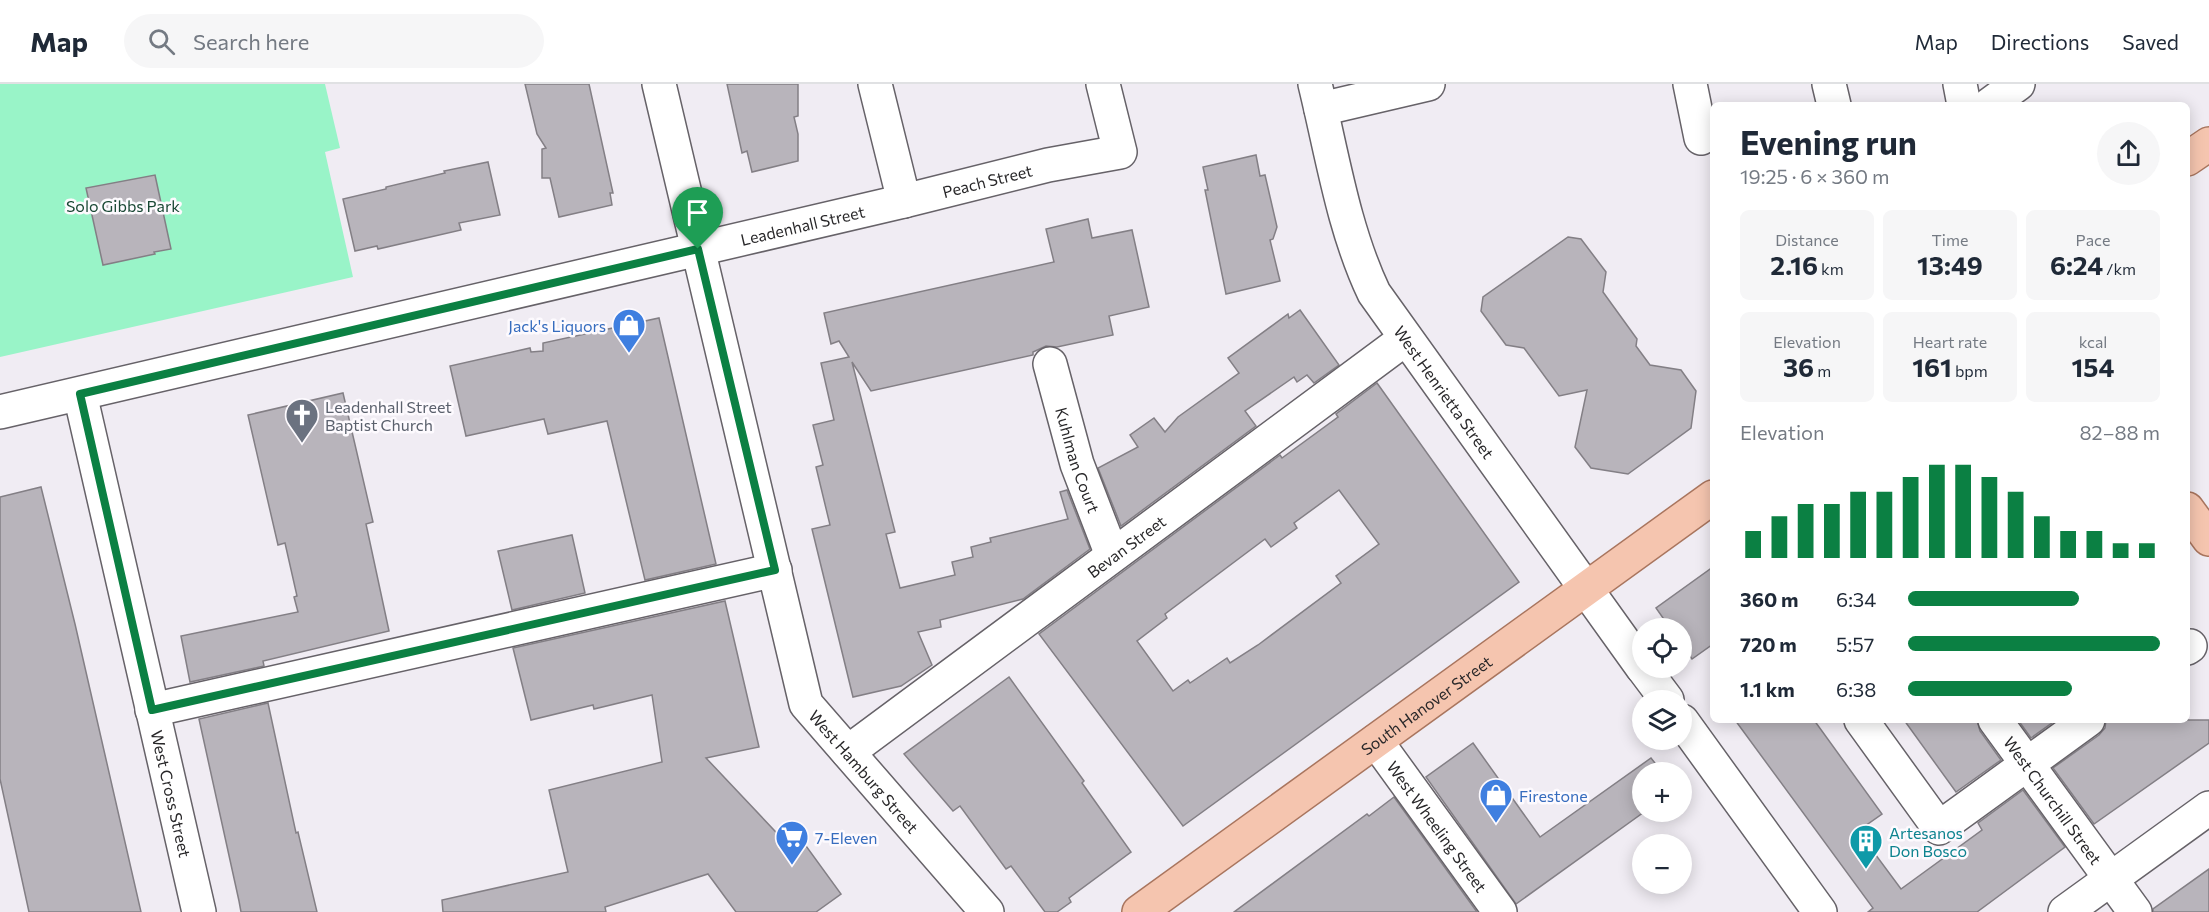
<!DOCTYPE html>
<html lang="en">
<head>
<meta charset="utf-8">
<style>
  :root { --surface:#fff; --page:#f6f6f7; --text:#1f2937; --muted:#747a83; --line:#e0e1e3; --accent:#0b8043 }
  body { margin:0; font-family:Commissioner,sans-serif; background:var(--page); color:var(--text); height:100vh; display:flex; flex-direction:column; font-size:22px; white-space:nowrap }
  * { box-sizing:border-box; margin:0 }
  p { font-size:20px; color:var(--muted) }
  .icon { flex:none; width:33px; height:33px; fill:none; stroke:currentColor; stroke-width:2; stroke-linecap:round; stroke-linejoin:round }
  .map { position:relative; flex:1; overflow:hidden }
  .details { position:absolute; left:1710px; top:18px; width:480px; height:621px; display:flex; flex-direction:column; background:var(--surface); border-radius:9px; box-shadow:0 3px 15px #0003 }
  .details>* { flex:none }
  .buttons { position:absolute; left:1632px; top:534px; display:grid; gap:12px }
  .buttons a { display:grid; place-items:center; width:60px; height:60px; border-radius:50%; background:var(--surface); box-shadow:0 3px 15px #0003; font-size:30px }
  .pin { position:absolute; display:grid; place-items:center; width:51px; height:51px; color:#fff; margin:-62px -26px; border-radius:50% 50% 50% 0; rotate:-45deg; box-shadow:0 0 6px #0007 }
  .pin .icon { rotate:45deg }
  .round { display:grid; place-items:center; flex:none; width:63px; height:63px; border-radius:32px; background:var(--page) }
  .overview { display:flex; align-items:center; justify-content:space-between; height:102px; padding:0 30px }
  h1 { font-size:33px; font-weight:700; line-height:45px }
  .figures { display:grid; grid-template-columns:repeat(3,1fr); gap:9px; height:102px; padding:6px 30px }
  .figures div { display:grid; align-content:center; border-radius:9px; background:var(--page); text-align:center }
  .figures b { font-size:26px; font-weight:700 }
  .figures small { font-size:16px; font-weight:400 }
  .figures p { font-size:16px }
  .chart { height:168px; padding:12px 30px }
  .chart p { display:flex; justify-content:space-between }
  .chart svg { width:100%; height:108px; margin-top:6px; stroke:var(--accent); stroke-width:6 }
  ul { padding:0 30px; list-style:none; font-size:20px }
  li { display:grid; grid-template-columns:96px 72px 1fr; align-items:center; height:45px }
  li i { height:15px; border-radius:8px; background:var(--accent) }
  header { display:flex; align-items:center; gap:36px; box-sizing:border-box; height:84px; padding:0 30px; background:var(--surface); border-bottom:2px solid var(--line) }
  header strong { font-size:28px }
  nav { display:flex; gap:33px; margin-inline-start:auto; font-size:21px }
  .search { width:420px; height:54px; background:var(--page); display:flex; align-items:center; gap:15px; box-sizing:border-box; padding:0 21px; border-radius:33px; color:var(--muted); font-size:22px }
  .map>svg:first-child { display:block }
  .green { fill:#99f4c8 }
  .building { fill:#b8b4bb; stroke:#837f85; stroke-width:1.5; fill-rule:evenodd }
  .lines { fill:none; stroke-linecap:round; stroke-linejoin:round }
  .minor-casing { stroke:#666268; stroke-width:36 }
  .major-casing { stroke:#a9755e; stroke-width:36 }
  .minor { stroke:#fff; stroke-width:33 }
  .major { stroke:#f5c5af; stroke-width:33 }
  .route-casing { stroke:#fff; stroke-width:12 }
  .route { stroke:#0b8043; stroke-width:8 }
  .labels { text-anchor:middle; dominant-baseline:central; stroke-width:5; stroke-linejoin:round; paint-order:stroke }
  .street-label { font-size:16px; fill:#282729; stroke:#fdfafe }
  .park-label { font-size:16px; fill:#194834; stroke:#fdfafe }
  .shop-label { font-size:16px; fill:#366cbe; stroke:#fdfafe; text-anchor:start }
  .worship-label { font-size:16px; fill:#5b616d; stroke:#fdfafe; text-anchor:start }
  .culture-label { font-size:16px; fill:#0d838f; stroke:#fdfafe; text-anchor:start }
</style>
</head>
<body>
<header>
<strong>Map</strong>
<div class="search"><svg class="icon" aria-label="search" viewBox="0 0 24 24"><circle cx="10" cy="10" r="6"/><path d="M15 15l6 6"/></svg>Search here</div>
<nav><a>Map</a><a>Directions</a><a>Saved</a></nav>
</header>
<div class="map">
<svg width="2209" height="828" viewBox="0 0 2209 828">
  <rect width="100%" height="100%" fill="#f0ecf3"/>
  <!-- green -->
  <path class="green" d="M0,0h325l15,64 -15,4 28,125 -353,80z"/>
  <!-- building -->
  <g class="building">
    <path d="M525,0h64l24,109h-3l2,12 -53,12 -9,-39h-8v-29l4,-1 -9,-14z"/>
    <path d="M727,0h71v32l-4,1 4,17v27l-46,11 -5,-21 -5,2z"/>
    <path d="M1256,71l4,21 5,-1 12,52 -4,12 -3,1 10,41 -54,13 -21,-104h3l-5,-23z"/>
    <path d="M488,78l12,53 -41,8 2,7 -83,19 -1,-3 -22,5 -12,-52 43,-10v-2l59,-14 -1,-2z"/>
    <path d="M155,91l16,74 -17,3 1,2 -52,11 -17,-77z"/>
    <path d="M1088,135l4,19 40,-8 17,77 -40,9 4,19 -56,12 -11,-1 -13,6v3l-162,36 -19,-29 43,170 -9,2 14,54 55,-13 -3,-13 21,-5 -2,-10 20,-5 -1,-4 78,-19 -8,-27 7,-2 23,59 -67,50 -83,21 1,7 -23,5 14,33 -31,21 -48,11 -41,-168 18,-4 -14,-58 7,-2 -10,-40 21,-5 -13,-57 28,-6 -10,-16 -8,3 -7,-31 230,-51 -8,-33z"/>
    <path d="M1568,153l13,2 25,33 -3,20 34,47 -1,7 14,19 31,5 15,21 -5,37 -63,46 -37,-6 -16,-21 12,-57 -28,6 -35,-48 -18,-3 -25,-34 2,-14z"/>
    <path d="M1300,226l39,55 -25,18 -7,-8 -10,7 -3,-5 -49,34 11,15 -135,100 -23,-58 40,-21 -8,-12 24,-17 11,14 13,-15 61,-44 -11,-15 60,-44 1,4z"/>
    <path d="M659,234l57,246 -71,16 -38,-159 -59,13 -4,-15 -78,17 -16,-70 80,-18 1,4 12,-1v-8z"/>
    <path d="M1377,299l142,199 -336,244 -144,-192 241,-179 2,3 56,-41 -2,-3zM1339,406l40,54 -43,32 5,7 -83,62 -28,18 -3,-5 -37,25 -2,-3 -15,11 -36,-50 30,-23 -2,-4 100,-75 6,8 26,-19 -3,-5z"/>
    <path d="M343,309l30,129 -7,2 23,107 -126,30 1,5 -74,16 -9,-46 117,-24 -4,-15 3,-1 -12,-53 -7,2 -30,-130z"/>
    <path d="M41,403l34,137 66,288h-112l-29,-133v-282z"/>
    <path d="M572,451l13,58 -73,17 -14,-59z"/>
    <path d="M1713,483v77l-21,15 -10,-15v-16h-12l-14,-20z"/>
    <path d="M725,517l34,146 -53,11 84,89 11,-8 40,55 -25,18h-80l-28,-38 -103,33 1,5h-163l-1,-12 126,-28 -19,-82 113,-28 -10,-67 -58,14 -1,-4 -62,15 -18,-72z"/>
    <path d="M1009,593l75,104 -2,2 49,69 -62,46 2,4 -14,10h-12l-34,-46 -5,3 -46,-63 -7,5 -49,-57z"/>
    <path d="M268,619l28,130 2,-1 19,80h-76l-2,-11 -40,-182z"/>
    <path d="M1735,636h79l68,94 -24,17 43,58 81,-59 -4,-7 45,-33 42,57 -88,65h-109l5,-4z"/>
    <path d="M1904,636h73l3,11 21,29 -45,32z"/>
    <path d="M2018,636h38l-25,18z"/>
    <path d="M2106,636h103v23l-115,81 -41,-56 46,-33 6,-7z"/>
    <path d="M1473,659l67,94 111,-79 11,14h-20v40h2l-128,92 -90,-127z"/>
    <path d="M1394,713l83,115h-243l133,-98 2,2z"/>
    <path d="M2209,785v43h-56v-3z"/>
  </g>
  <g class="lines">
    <!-- minor casing -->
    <g class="minor-casing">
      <g id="minor">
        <path id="s1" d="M659,0l147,620 181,208"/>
        <path d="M875,0l29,117"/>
        <path id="s2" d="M1315,0c17,69 28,144 59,209l268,374"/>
        <path d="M1690,0l11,54"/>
        <path d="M1829,0l5,21"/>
        <path d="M1960,0l4,21"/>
        <path d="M1989,21l29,-21"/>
        <path d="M1321,25l107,-25"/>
        <path id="s3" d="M1050,280l27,100 35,91"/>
        <path id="s4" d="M80,310l119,518"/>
        <path id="s5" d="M0,328l904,-211 144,-36 72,-13 -17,-68"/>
        <path d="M2187,564l3,-2"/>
        <path d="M1643,584l24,32"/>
        <path d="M152,626l623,-140"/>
        <path d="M1861,636l78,108 149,-108"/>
        <path id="s6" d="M1995,636l140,192"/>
        <path d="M1682,637l138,191"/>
        <path id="s7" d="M1376,657l124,171"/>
        <path id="s8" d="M848,668l557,-413"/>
        <path d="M2065,828l144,-104"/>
      </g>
    </g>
    <!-- major casing -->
    <g class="major-casing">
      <g id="major">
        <path d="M2187,75l22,-15"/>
        <path d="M2187,425l22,30"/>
        <path id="s9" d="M1139,828l574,-415"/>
      </g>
    </g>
    <!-- minor -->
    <use href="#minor" class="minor"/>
    <!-- major -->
    <use href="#major" class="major"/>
  </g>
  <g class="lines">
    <!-- route casing -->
    <g class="route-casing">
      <path id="route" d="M698,165l77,321 -623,140 -72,-316z"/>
    </g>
    <!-- route -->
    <use href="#route" class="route"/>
  </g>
  <!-- icons -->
  <defs>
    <g id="shop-pin" transform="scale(1.725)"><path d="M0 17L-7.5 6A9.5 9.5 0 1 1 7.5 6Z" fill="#3f7fe0" stroke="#fdfafe"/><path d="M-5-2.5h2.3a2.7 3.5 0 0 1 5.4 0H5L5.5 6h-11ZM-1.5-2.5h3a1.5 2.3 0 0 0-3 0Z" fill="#fff"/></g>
    <g id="church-pin" transform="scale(1.725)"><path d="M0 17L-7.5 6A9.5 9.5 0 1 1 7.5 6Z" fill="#6b7280" stroke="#fdfafe"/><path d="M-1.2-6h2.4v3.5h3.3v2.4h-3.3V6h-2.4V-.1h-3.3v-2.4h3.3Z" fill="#fff"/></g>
    <g id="supermarket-pin" transform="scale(1.725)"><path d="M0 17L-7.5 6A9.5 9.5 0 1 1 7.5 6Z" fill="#3f7fe0" stroke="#fdfafe"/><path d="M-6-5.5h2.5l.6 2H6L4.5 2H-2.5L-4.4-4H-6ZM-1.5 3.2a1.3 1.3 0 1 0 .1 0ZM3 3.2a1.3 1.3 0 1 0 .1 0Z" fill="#fff"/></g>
    <g id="building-pin" transform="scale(1.725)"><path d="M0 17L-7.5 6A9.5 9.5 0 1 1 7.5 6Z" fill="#0f9aa8" stroke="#fdfafe"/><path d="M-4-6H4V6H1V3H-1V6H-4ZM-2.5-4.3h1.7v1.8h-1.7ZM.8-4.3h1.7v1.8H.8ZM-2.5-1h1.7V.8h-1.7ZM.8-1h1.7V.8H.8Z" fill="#fff"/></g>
  </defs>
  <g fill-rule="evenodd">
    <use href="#shop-pin" x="629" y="241"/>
    <use href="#church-pin" x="302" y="331"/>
    <use href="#shop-pin" x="1496" y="711"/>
    <use href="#supermarket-pin" x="792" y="753"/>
    <use href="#building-pin" x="1866" y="757"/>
  </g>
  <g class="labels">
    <!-- street labels -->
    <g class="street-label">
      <text stroke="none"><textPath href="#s5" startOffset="1014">Peach Street</textPath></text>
      <text stroke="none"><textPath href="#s5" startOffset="824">Leadenhall Street</textPath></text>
      <text stroke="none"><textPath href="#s2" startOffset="339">West Henrietta Street</textPath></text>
      <text stroke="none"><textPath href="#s3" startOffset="100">Kuhlman Court</textPath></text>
      <text stroke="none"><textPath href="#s8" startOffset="346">Bevan Street</textPath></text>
      <text stroke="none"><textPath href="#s9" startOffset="354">South Hanover Street</textPath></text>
      <text stroke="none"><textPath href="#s1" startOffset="726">West Hamburg Street</textPath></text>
      <text stroke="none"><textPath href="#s4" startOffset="410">West Cross Street</textPath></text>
      <text stroke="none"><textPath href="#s6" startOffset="99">West Churchill Street</textPath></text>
      <text stroke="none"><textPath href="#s7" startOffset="105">West Wheeling Street</textPath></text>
    </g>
    <!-- park labels -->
    <g class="park-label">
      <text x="123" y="121">Solo Gibbs Park</text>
    </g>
    <!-- shop labels -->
    <g class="shop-label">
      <text x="606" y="241" text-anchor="end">Jack's Liquors</text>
      <text x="1519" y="711">Firestone</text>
      <text x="815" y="753">7-Eleven</text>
    </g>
    <!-- worship labels -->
    <g class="worship-label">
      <text x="325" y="322">Leadenhall Street<tspan x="325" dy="18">Baptist Church</tspan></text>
    </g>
    <!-- culture labels -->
    <g class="culture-label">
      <text x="1889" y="748">Artesanos<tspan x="1889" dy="18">Don Bosco</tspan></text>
    </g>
  </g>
</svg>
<div class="buttons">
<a><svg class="icon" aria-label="locate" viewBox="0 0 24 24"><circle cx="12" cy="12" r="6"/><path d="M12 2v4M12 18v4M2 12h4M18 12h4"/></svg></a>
<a><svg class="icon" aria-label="layers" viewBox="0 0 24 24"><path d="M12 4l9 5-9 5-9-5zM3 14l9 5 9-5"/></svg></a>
<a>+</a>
<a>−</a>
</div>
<div class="pin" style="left:698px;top:165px;background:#1e9e55"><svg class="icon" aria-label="arrive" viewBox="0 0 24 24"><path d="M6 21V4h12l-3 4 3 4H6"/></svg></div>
<section class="details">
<div class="overview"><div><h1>Evening run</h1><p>19:25 · 6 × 360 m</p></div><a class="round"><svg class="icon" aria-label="share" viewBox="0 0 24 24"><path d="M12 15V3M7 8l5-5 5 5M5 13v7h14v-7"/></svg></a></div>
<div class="figures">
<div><p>Distance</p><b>2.16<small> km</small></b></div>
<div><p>Time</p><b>13:49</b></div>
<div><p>Pace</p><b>6:24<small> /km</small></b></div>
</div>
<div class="figures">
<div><p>Elevation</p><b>36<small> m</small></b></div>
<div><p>Heart rate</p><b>161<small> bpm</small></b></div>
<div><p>kcal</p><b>154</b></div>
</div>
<div class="chart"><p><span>Elevation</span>82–88 m</p>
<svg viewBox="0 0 160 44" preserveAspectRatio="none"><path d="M5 44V33M15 44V27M25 44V22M35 44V22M45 44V17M55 44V17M65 44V11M75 44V6M85 44V6M95 44V11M105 44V17M115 44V27M125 44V33M135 44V33M145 44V38M155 44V38"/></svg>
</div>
<ul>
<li><b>360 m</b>6:34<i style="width:68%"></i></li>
<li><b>720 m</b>5:57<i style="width:100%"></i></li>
<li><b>1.1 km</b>6:38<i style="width:65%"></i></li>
</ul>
</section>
</div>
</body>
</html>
